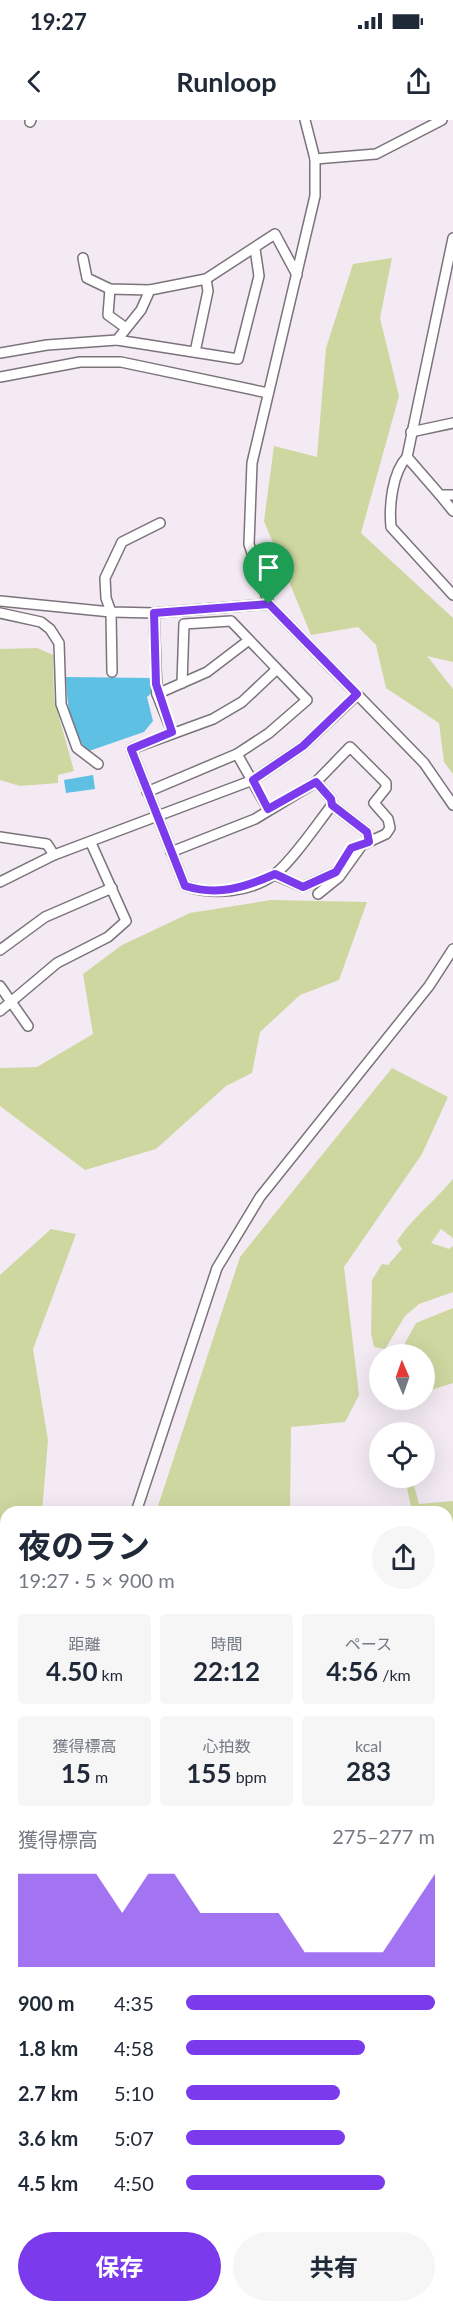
<!DOCTYPE html>
<html lang="ja">
<head>
<meta charset="utf-8">
<style>
  :root { --surface:#fff; --page:#f6f6f7; --text:#1f2937; --muted:#747a83; --accent:#7c3aed }
  body { margin:0; font-family:Lato,"Noto Sans JP",sans-serif; background:var(--page); color:var(--text); height:100vh; display:flex; flex-direction:column; font-size:22px; white-space:nowrap }
  * { box-sizing:border-box; margin:0 }
  p { font-size:20px; color:var(--muted) }
  .icon { flex:none; width:33px; height:33px; fill:none; stroke:currentColor; stroke-width:2; stroke-linecap:round; stroke-linejoin:round }
  .map { position:relative; flex:1; overflow:hidden }
  .drawer { position:absolute; left:0px; top:1386px; width:453px; height:807px; display:flex; flex-direction:column; background:var(--surface); border-radius:18px 18px 0 0; box-shadow:0 6px 24px #0002 }
  .drawer>* { flex:none }
  .needle { width:39px; rotate:358deg }
  .controls { position:absolute; left:369px; top:1224px; display:grid; gap:12px }
  .controls a { display:grid; place-items:center; width:66px; height:66px; border-radius:50%; background:var(--surface); box-shadow:0 6px 24px #0002; font-size:30px }
  .pin { position:absolute; display:grid; place-items:center; width:51px; height:51px; color:#fff; margin:-62px -26px; border-radius:50% 50% 50% 0; rotate:-45deg; box-shadow:0 0 6px #0007 }
  .pin .icon { rotate:45deg }
  .round { display:grid; place-items:center; flex:none; width:63px; height:63px; border-radius:32px; background:var(--page) }
  .overview { display:flex; align-items:center; justify-content:space-between; height:102px; padding:0 18px }
  h1 { font-size:33px; font-weight:700; line-height:45px }
  .figures { display:grid; grid-template-columns:repeat(3,1fr); gap:9px; height:102px; padding:6px 18px }
  .figures div { display:grid; align-content:center; border-radius:6px; background:var(--page); text-align:center }
  .figures b { font-size:26px; font-weight:700 }
  .figures small { font-size:16px; font-weight:400 }
  .figures p { font-size:16px }
  .chart { height:168px; padding:12px 18px }
  .chart p { display:flex; justify-content:space-between }
  .chart svg { width:100%; height:108px; margin-top:6px; fill:var(--accent); opacity:.7 }
  .button { display:flex; gap:12px; margin-top:auto; padding:12px 18px }
  .button a { flex:1; height:69px; border-radius:36px; background:var(--accent); color:#fff; font-size:24px; font-weight:700; line-height:69px; text-align:center }
  .button a+a { background:var(--page); color:var(--text) }
  ul { padding:0 18px; list-style:none; font-size:20px }
  li { display:grid; grid-template-columns:96px 72px 1fr; align-items:center; height:45px }
  li i { height:15px; border-radius:8px; background:var(--accent) }
  .status { display:flex; justify-content:space-between; align-items:center; height:42px; padding:0 30px; background:var(--surface); direction:ltr }
  .status svg { height:16px; fill:currentColor }
  header { display:flex; justify-content:space-between; align-items:center; height:78px; padding:0 18px; background:var(--surface); font-size:27px; font-weight:700 }
  .map>svg:first-child { display:block }
  .green { fill:#cfd7a0 }
  .water { fill:#5ec1e3 }
  .lines { fill:none; stroke-linecap:round; stroke-linejoin:round }
  .minor-casing { stroke:#7b737b; stroke-width:12 }
  .major-casing { stroke:#7b737b; stroke-width:15 }
  .minor { stroke:#fff; stroke-width:9 }
  .major { stroke:#fff; stroke-width:12 }
  .route-casing { stroke:#fff; stroke-width:12 }
  .route { stroke:#7c3aed; stroke-width:8 }
</style>
</head>
<body>
<div class="status"><b>19:27</b><svg viewBox="0 0 49 12"><path d="M0 12V9h3v3zM5 12V6h3v6zM10 12V3h3v9zM15 12V0h3v12zM26 1h20v11H26zM47 4h2v5h-2z"/></svg></div>
<header><svg class="icon" aria-label="back" viewBox="0 0 24 24"><path d="M15 5l-7 7 7 7"/></svg>Runloop<svg class="icon" aria-label="share" viewBox="0 0 24 24"><path d="M12 15V3M7 8l5-5 5 5M5 13v7h14v-7"/></svg></header>
<div class="map">
<svg width="453" height="2193" viewBox="0 0 453 2193">
  <rect width="100%" height="100%" fill="#f3eaf3"/>
  <!-- green -->
  <g class="green">
    <path d="M392,138l-12,60 19,78 -38,137 92,85v44l-26,-6 26,33v85l-9,-12 -5,-39 -53,-35 -10,-43 -18,-18 -47,8 -47,-114 10,-75 43,11 9,-109 27,-84z"/>
    <path d="M37,528l16,7 1,44 20,72 -16,4v8l-38,3 -20,-6v-131z"/>
    <path d="M271,780l96,2 -28,78 -39,15 -40,37 -8,41 -26,13 -70,63 -71,21 -85,-64v-38l37,-1 56,-33 -10,-60 39,-29 68,-32z"/>
    <path d="M392,948l56,29 -26,57 -78,113 15,128 -14,27 -54,5 -1,85h-134l84,-255z"/>
    <path d="M453,1059v59l-12,-9 -10,14 18,6 4,-3v46l-34,12 -14,12 -20,33 -11,-2 -3,-14 1,-53 10,-16 6,1 14,-16 -5,-8c16,-24 38,-40 56,-62z"/>
    <path d="M51,1109l25,5 -43,115 15,91 -6,72h-36v128l-6,9v-374z"/>
    <path d="M453,1188v75l-28,9 -1,-38h-25l17,-31z"/>
    <path d="M405,1358h7l7,26 34,-3v21h-6v-10h-35z"/>
    <path d="M453,1507v77l-6,-1v-75z"/>
  </g>
  <!-- water -->
  <g class="water">
    <path d="M66,557l86,1 2,13 -7,6 6,24 -9,11 -55,19c-20,-16 -22,-50 -23,-74z"/>
    <path d="M93,655l2,14 -29,4 -2,-13z"/>
  </g>
  <g class="lines">
    <!-- minor casing -->
    <g class="minor-casing">
      <g id="minor">
        <path d="M305,0l10,39v37l-63,267 -3,81 20,60 155,159 29,42"/>
        <path d="M30,2l1,-2"/>
        <path d="M315,39l61,-5 66,-34"/>
        <path d="M453,118l-46,219 33,38h13"/>
        <path d="M83,138l4,20 23,11 40,1"/>
        <path d="M110,169l-2,26 18,13"/>
        <path d="M117,220l121,19 21,-83 -4,-27"/>
        <path d="M195,232l13,-61 -2,-12"/>
        <path d="M0,233l47,-8 70,-5 24,-30 9,-20 56,-11 69,-45 22,41"/>
        <path d="M0,257l80,-15h41l147,31"/>
        <path d="M411,312l42,-9"/>
        <path d="M407,337c-15,16 -18,49 -16,70l62,68"/>
        <path d="M440,375l13,16"/>
        <path d="M0,481l111,11 43,1 115,-9"/>
        <path d="M0,493l41,9 9,7 9,14 2,61 16,44 21,16"/>
        <path d="M154,493l3,81 15,38"/>
        <path d="M276,550l-34,32 -29,17 -82,30 54,137c28,9 65,7 90,-12 18,-14 42,-50 57,-69l35,27 2,10"/>
        <path d="M112,552l-1,-60 -5,-14 -1,-20 17,-36 38,-19"/>
        <path d="M157,574l50,-22 42,-32"/>
        <path d="M237,634l31,55"/>
        <path d="M316,662l15,17 1,6"/>
        <path d="M147,672l90,-38 32,-21 38,-33 -76,-79 -47,3 -2,59"/>
        <path d="M0,717l47,7 7,11"/>
        <path d="M171,732l84,-33 61,-37 34,-35 36,36v5l-12,15 14,16 2,9 -4,6 -24,11 -23,32 -21,17"/>
        <path d="M275,755l28,12 33,-15 4,-6"/>
        <path d="M0,762l54,-27 199,-75 50,-34 54,-51"/>
        <path d="M0,830l45,-33 67,-29"/>
        <path d="M0,866l28,40"/>
        <path d="M0,891l57,-48 51,-26 18,-16 -35,-78"/>
        <path d="M136,1392l81,-244 43,-71 169,-211 24,-37"/>
        <path d="M0,1589l6,-4"/>
        <path d="M0,2047l6,1"/>
        <path d="M447,2060l6,-6"/>
      </g>
    </g>
    <!-- major casing -->
    <g class="major-casing">
      <g id="major">
        <path d="M447,2094h6"/>
        <path d="M0,2103h6"/>
        <path d="M447,2104h6"/>
        <path d="M0,2114h6"/>
      </g>
    </g>
    <!-- minor -->
    <use href="#minor" class="minor"/>
    <!-- major -->
    <use href="#major" class="major"/>
  </g>
  <g class="lines">
    <!-- route casing -->
    <g class="route-casing">
      <path id="route" d="M269,484l88,90 -54,52 -50,34 15,29 48,-27 15,17 1,6 35,27 2,10 -18,6 -15,24 -33,15 -28,-13c-31,14 -57,22 -90,12l-54,-137 41,-17 -16,-48 -2,-71z"/>
    </g>
    <!-- route -->
    <use href="#route" class="route"/>
  </g>
</svg>
<div class="controls">
<a><svg class="needle" viewBox="-14 -14 28 28"><path d="M0-13l5 13h-10z" fill="#e53935"/><path d="M0 13l5-13h-10z" fill="#747a83"/></svg></a>
<a><svg class="icon" aria-label="locate" viewBox="0 0 24 24"><circle cx="12" cy="12" r="6"/><path d="M12 2v4M12 18v4M2 12h4M18 12h4"/></svg></a>
</div>
<div class="pin" style="left:269px;top:484px;background:#1e9e55"><svg class="icon" aria-label="arrive" viewBox="0 0 24 24"><path d="M6 21V4h12l-3 4 3 4H6"/></svg></div>
<section class="drawer">
<div class="overview"><div><h1>夜のラン</h1><p>19:27 · 5 × 900 m</p></div><a class="round"><svg class="icon" aria-label="share" viewBox="0 0 24 24"><path d="M12 15V3M7 8l5-5 5 5M5 13v7h14v-7"/></svg></a></div>
<div class="figures">
<div><p>距離</p><b>4.50<small> km</small></b></div>
<div><p>時間</p><b>22:12</b></div>
<div><p>ペース</p><b>4:56<small> /km</small></b></div>
</div>
<div class="figures">
<div><p>獲得標高</p><b>15<small> m</small></b></div>
<div><p>心拍数</p><b>155<small> bpm</small></b></div>
<div><p>kcal</p><b>283</b></div>
</div>
<div class="chart"><p><span>獲得標高</span>275–277 m</p>
<svg viewBox="0 0 160 44" preserveAspectRatio="none"><path d="M0 44V6L10 6L20 6L30 6L40 22L50 6L60 6L70 22L80 22L90 22L100 22L110 38L120 38L130 38L140 38L150 22L160 6V44z"/></svg>
</div>
<ul>
<li><b>900 m</b>4:35<i style="width:100%"></i></li>
<li><b>1.8 km</b>4:58<i style="width:72%"></i></li>
<li><b>2.7 km</b>5:10<i style="width:62%"></i></li>
<li><b>3.6 km</b>5:07<i style="width:64%"></i></li>
<li><b>4.5 km</b>4:50<i style="width:80%"></i></li>
</ul>
<div class="button"><a>保存</a><a>共有</a></div>
</section>
</div>
</body>
</html>
